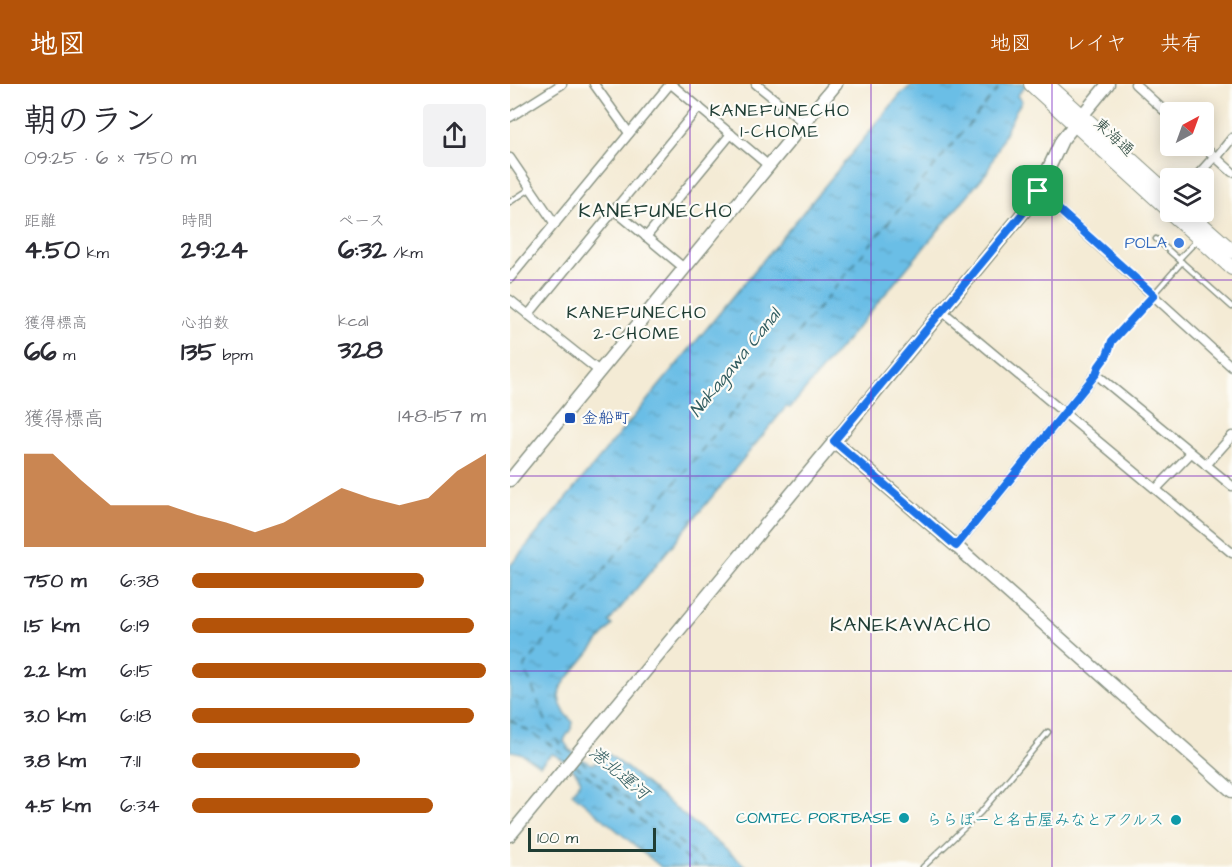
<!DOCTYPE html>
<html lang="ja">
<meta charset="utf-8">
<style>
:root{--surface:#fff;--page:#f2f2f3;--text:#2b2b33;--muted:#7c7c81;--accent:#b45309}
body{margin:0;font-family:"Architects Daughter","Klee One",sans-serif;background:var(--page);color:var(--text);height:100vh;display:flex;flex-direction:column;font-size:22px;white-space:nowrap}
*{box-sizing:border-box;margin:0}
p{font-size:20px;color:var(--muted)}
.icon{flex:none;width:33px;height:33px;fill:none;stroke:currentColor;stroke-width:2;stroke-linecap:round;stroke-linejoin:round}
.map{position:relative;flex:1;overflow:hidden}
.sheet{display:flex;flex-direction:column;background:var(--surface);width:510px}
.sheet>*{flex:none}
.needle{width:39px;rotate:41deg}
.controls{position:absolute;left:650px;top:18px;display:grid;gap:12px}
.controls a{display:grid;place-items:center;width:54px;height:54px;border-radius:6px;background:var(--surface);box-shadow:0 3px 15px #0003;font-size:30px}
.scale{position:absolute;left:18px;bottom:15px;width:128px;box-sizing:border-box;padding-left:6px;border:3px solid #1f3d34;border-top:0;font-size:16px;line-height:21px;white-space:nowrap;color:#1f3d34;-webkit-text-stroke:4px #fdfcf7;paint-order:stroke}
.pin{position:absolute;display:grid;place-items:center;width:51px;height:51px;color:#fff;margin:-26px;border-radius:12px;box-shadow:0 3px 9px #0006}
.round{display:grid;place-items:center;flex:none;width:63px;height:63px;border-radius:6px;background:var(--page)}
.headline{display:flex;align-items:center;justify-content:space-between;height:102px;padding:0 24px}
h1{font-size:33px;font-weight:700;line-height:45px}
.figures{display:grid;grid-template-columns:repeat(3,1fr);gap:9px;height:102px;padding:6px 24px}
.figures div{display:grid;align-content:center}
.figures b{font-size:26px;font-weight:700}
.figures small{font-size:16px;font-weight:400}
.figures p{font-size:16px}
.chart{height:168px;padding:12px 24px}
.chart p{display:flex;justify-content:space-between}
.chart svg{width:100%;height:108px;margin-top:6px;fill:var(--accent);opacity:.7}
ul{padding:0 24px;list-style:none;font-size:20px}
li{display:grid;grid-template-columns:96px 72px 1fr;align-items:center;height:45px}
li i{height:15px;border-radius:8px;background:var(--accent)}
header{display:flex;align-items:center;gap:36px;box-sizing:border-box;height:84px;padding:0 30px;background:var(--accent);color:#fff}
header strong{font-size:28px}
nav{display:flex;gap:33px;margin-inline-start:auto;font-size:21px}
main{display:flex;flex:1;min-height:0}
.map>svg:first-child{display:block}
.water{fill:url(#water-ripples);stroke:#447e8d;stroke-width:1.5}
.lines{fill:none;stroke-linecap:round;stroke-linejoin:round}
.ferry{stroke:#325d60;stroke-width:1.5;stroke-dasharray:8 6;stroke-linecap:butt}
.lane-casing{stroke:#8a9484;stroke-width:7}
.street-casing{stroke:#8a9484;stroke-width:11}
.secondary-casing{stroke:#8a9484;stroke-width:15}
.primary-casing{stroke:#8a9484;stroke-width:16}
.lane{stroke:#fff;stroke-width:4}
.street{stroke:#fff;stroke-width:8}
.secondary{stroke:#fff;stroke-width:12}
.primary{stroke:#fff;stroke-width:14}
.route-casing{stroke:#fff;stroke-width:12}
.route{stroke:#1a73e8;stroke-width:8}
.grid{fill:none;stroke:#7b2cbf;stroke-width:1.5;stroke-opacity:0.55}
.shop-dot{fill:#3f7fe0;stroke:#fdfcf7;stroke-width:2}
.transit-dot{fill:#1a4fb4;stroke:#fdfcf7;stroke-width:2}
.culture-dot{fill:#0f9aa8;stroke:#fdfcf7;stroke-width:2}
.labels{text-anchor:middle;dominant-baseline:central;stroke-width:4.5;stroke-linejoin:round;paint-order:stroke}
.street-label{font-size:16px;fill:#1f3d34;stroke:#fdfcf7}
.shop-label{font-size:16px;fill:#366cbe;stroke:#fdfcf7;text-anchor:end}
.transit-label{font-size:16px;fill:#164399;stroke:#fdfcf7;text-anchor:start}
.culture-label{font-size:16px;fill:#0d838f;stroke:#fdfcf7;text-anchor:end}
.neighbourhood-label{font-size:18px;letter-spacing:1.5px;fill:#1f3d34;stroke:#fdfcf7}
.water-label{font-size:18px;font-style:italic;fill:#325d60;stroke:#fdfcf7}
.quarter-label{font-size:20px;letter-spacing:1.5px;fill:#1f3d34;stroke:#fdfcf7}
</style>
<header>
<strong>地図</strong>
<nav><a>地図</a><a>レイヤ</a><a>共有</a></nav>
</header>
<main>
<section class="sheet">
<div class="headline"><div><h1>朝のラン</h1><p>09:25 · 6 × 750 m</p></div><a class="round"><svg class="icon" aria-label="share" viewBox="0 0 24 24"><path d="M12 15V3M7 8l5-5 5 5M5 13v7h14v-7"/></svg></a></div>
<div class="figures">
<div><p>距離</p><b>4.50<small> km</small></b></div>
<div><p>時間</p><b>29:24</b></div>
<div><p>ペース</p><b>6:32<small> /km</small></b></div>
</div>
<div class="figures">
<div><p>獲得標高</p><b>66<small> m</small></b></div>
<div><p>心拍数</p><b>135<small> bpm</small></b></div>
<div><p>kcal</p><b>328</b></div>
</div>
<div class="chart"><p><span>獲得標高</span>148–157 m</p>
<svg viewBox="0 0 160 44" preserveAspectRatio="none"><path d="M0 44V6L10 6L20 17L30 27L40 27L50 27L60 31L70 34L80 38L90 34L100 27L110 20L120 24L130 27L140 24L150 13L160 6V44z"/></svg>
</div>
<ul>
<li><b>750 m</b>6:38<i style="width:79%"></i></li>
<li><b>1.5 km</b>6:19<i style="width:96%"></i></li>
<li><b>2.2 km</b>6:15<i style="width:100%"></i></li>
<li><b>3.0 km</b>6:18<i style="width:96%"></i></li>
<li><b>3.8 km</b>7:11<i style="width:57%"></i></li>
<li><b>4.5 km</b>6:34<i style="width:82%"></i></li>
</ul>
</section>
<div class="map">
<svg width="722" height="783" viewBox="0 0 722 783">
<defs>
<pattern id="water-ripples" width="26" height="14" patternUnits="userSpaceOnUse" patternTransform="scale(1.5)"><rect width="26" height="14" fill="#6abee6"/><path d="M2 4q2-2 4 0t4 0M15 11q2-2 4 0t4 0" fill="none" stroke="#579cbb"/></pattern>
</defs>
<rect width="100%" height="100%" fill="#fdfcf7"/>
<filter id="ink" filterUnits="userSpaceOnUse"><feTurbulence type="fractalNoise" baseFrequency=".0167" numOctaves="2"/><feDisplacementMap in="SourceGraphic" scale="12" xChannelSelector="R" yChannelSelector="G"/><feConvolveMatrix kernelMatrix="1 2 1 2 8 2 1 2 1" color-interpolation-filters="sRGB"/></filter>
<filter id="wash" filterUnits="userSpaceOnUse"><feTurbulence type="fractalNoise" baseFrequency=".008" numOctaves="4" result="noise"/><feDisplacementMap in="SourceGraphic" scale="24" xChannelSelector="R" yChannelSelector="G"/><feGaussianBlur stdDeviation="1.35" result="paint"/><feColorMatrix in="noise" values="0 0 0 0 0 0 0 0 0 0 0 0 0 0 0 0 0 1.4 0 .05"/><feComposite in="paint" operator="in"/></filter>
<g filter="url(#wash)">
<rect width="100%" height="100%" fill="#f4ebd5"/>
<path class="water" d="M403,0H517L507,12L512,17L506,26L477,88L280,324L276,323L99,538L102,541L57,595L50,605L49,613L51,621L56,631L63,638C63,645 56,650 54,657C59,667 72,676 82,680L89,678L97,669L118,685L237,783H151L62,709L71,697C67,687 53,674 42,670L37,674L30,681C18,676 15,668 0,667V482L390,11Z"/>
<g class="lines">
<g class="ferry">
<path d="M0,636L44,663L57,674"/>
<path d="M62,669L49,659L35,635L14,583L492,0"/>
<path d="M70,676L200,783"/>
<path d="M65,681L186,783"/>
</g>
</g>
</g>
<g filter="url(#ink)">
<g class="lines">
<defs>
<g id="lane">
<path d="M0,118L20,105"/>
<path d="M646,155L722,223"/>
<path d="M669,175L687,156"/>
<path d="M586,290L589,282L597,271L602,257L672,178"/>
<path d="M413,783L471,728L538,648"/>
</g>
<g id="street">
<path d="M84,0L119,49"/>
<path d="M161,0L259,82"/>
<path d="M246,0L294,39"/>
<path d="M625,0L660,32"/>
<path d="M0,33L52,0"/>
<path d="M693,62L722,88"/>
<path d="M0,74L45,140"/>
<path d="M706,74L722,54"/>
<path d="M685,94L705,72"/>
<path d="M528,107L722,283"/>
<path d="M104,126L174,184"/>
<path d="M136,153L221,50"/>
<path d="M0,194L160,0"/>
<path d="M0,216L89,287"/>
<path d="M432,227L722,469"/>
<path d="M18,231L189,23"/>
<path d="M696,381L722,352"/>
<path d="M646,405L681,369"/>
<path d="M446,462L586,290L722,402"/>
</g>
<g id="secondary">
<path d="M324,357L446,462L722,707"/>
<path d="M0,396L326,0"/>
<path d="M0,751L513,129L528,107L552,56L598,0"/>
</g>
<g id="primary">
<path d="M521,0L660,127"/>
<path d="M537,0L660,111"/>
<path d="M660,128L722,184"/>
<path d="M678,128L722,167"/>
</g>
</defs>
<use href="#lane" class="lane-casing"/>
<use href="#street" class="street-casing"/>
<use href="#secondary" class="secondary-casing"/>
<use href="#primary" class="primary-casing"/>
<use href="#lane" class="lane"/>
<use href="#street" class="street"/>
<use href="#secondary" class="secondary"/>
<use href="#primary" class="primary"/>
</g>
</g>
<g class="lines" filter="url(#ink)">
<defs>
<path id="route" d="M528,107L644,211L602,257L597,271L589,282L586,290L446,462L324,357L513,129Z"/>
</defs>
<use href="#route" class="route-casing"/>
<use href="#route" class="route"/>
</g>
<path class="grid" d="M180,0V783M361,0V783M542,0V783M0,196H722M0,392H722M0,587H722"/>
<circle class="shop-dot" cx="669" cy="159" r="6"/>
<rect class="transit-dot" x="54" y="328" width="12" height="12" rx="3"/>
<g class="culture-dot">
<circle cx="394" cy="734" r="6"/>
<circle cx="666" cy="736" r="6"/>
</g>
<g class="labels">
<g class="street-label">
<text transform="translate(604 53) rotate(43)">東海通</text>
</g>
<g class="shop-label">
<text x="657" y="159">POLA</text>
</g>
<g class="transit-label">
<text x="72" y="334">金船町</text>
</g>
<g class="culture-label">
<text x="382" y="734">COMTEC PORTBASE</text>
<text x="654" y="736">ららぽーと名古屋みなとアクルス</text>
</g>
<g class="neighbourhood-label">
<text x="270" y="26">KANEFUNECHO<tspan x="270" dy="21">1-CHOME</tspan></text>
<text x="127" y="228">KANEFUNECHO<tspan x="127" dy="21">2-CHOME</tspan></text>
</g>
<g class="water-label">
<text transform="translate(225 279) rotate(-51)">Nakagawa Canal</text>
<text transform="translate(109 689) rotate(40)">港北運河</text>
</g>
<g class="quarter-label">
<text x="146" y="127">KANEFUNECHO</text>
<text x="401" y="541">KANEKAWACHO</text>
</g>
</g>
</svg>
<div class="controls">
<a><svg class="needle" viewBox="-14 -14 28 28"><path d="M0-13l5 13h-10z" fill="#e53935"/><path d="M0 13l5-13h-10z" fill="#7c7c81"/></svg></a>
<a><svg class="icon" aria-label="layers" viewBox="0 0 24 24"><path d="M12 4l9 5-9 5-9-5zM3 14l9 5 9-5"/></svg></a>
</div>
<div class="scale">100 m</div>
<div class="pin" style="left:528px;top:107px;background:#1e9e55"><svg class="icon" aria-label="arrive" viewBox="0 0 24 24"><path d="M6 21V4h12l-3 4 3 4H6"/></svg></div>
</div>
</main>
